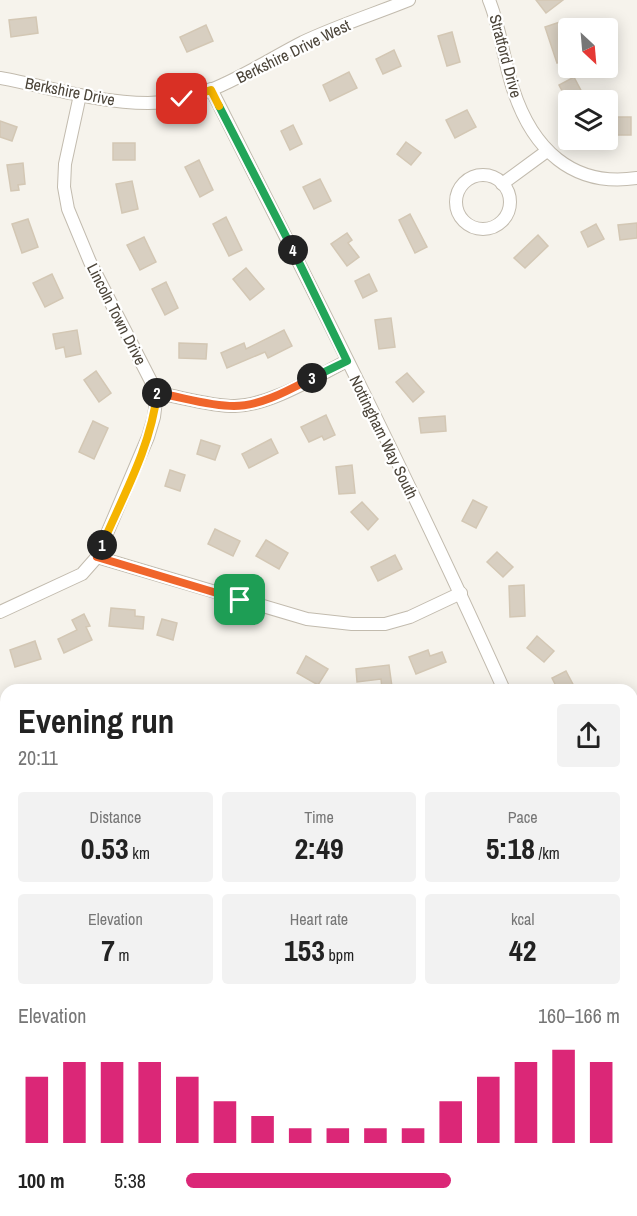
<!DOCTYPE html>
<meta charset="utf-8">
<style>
:root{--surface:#fff;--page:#f2f2f2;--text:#222;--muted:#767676;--accent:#db2777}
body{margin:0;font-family:"Archivo Narrow",sans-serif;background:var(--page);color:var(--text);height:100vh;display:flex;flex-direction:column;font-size:22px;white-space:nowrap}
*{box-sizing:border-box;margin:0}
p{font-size:20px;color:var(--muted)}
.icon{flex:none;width:33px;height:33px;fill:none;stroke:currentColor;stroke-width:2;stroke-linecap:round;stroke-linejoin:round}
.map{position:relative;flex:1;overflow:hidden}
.details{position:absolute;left:0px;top:684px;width:638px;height:532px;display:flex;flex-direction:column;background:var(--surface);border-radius:18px 18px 0 0;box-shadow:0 3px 15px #0003}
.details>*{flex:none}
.needle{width:39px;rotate:154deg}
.fabs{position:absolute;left:558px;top:18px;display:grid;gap:12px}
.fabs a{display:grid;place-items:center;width:60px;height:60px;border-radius:6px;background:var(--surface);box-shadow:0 3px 15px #0003;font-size:30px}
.pin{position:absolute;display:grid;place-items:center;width:51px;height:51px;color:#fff;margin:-26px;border-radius:12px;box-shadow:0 3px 9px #0006}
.km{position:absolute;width:30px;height:30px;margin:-15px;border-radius:50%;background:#222;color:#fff;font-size:16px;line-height:30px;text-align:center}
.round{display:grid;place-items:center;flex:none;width:63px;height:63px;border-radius:6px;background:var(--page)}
.headline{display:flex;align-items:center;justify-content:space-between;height:102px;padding:0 18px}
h1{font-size:33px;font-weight:700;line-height:45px}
.figures{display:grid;grid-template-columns:repeat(3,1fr);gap:9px;height:102px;padding:6px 18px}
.figures div{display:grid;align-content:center;border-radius:6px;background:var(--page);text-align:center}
.figures b{font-size:30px;font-weight:700}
.figures small{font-size:16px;font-weight:400}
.figures p{font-size:16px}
.chart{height:168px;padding:12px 18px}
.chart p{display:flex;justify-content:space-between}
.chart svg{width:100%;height:108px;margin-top:6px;stroke:var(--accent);stroke-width:6}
ul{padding:0 18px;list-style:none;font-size:20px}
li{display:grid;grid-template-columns:96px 72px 1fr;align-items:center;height:45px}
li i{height:15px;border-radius:8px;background:var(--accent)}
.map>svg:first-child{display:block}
.forest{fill:url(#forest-crowns)}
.building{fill:#d8cfc1;stroke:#d3c7b4;stroke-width:1.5}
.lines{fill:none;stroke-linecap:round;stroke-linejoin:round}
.minor-casing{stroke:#c2bbae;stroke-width:14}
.minor{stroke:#fff;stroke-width:12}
.split-1-casing{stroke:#fff;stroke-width:12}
.split-2-casing{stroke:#fff;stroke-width:12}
.split-3-casing{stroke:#fff;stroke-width:12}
.split-4-casing{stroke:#fff;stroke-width:12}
.split-5-casing{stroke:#fff;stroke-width:12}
.split-6-casing{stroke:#fff;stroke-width:12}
.split-1{stroke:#f0652b;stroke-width:8}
.split-2{stroke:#f5b400;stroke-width:8}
.split-3{stroke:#f0652b;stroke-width:8}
.split-4{stroke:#22a559;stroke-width:8}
.split-5{stroke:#22a559;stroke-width:8}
.split-6{stroke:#f5b400;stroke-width:8}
.labels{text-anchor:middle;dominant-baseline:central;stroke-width:4.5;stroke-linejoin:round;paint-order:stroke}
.street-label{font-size:16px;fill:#4b4439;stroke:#fff}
</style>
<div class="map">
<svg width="637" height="1216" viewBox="0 0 637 1216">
<defs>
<pattern id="forest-crowns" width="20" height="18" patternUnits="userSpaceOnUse" patternTransform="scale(1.5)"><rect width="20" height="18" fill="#d2eab5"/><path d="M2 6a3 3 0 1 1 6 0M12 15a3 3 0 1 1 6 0" fill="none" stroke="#b6ca9c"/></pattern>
</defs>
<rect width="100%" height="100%" fill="#f6f3ec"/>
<path class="forest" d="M6,1177V1210H199L206,1216H0V1180Z"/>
<g class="building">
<path d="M536,0H563L546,13Z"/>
<path d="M36,17L38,33L11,37L9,20Z"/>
<path d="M560,22L568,51V59L557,63L545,27Z"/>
<path d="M206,25L213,41L187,52L180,37Z"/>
<path d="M452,32L460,62L447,66L438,36Z"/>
<path d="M394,50L401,66L383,74L376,59Z"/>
<path d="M349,72L357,88L330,101L323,85Z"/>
<path d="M574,77L586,100H567L559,85Z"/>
<path d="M467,110L476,127L455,138L446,120Z"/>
<rect x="608" y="117" width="23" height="18"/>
<path d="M0,121L17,127L12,141L0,137Z"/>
<path d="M293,125L302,144L290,150L281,131Z"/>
<path d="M406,142L421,153L411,165L397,154Z"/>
<rect x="113" y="143" width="22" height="17"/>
<path d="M199,160L213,190L200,197L185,167Z"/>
<path d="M23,163L25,184L18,185L19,190L11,191L7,165Z"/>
<path d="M320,179L331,201L314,209L303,187Z"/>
<path d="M132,181L138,209L122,213L116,184Z"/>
<path d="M410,214L427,247L415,253L399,220Z"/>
<path d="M226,217L242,250L229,256L213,224Z"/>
<path d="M28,219L38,247L22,253L12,224Z"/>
<path d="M637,223V238L620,240L618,225Z"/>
<path d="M596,224L604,239L588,247L581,232Z"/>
<path d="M347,233L352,240L348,243L359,257L347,266L331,244Z"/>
<path d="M538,235L548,246L525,268L514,258Z"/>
<path d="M144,237L156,262L140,270L127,245Z"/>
<path d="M246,268L264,289L250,300L233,279Z"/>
<path d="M52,274L63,298L45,307L33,283Z"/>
<path d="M369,274L377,291L363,298L355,281Z"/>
<path d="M166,282L178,308L165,315L152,289Z"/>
<path d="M391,318L395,347L379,349L375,320Z"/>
<path d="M77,330L81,354L66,357L64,347L56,349L53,334Z"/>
<path d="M284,330L292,346L268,358L265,352L227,368L221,353L244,343L246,349Z"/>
<path d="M179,343L207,344L206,359L179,358Z"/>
<path d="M96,371L111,393L99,402L84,380Z"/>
<path d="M407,373L424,392L413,402L396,382Z"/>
<path d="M326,415L335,435L324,440L322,436L309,442L301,427Z"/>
<path d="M445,416L446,431L421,433L419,418Z"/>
<path d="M93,421L108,428L94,459L79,452Z"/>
<path d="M271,439L278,453L249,468L242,454Z"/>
<path d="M201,440L220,446L215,460L197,454Z"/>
<path d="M352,465L355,493L339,494L336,467Z"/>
<path d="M170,470L185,475L180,491L165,486Z"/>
<path d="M473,500L487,507L476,528L462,521Z"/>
<path d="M362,502L378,519L368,530L351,512Z"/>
<path d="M215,529L240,541L233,556L208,544Z"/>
<path d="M266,540L288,553L279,569L256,556Z"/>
<path d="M497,552L513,567L503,577L487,562Z"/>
<path d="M395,555L402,569L378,581L371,567Z"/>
<path d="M524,585L525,616L510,617L509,586Z"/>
<path d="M111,608L135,610V616L144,617L143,629L109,626Z"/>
<path d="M84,614L90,626L86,627L92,640L64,653L58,639L77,630L72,620Z"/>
<path d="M162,619L177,623L173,640L157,635Z"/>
<path d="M537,636L554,651L544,662L527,648Z"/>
<path d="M35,641L41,659L15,667L10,650Z"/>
<path d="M428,650L430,656L442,652L446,662L416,674L409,657Z"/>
<path d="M306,656L328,669L318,685L297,673Z"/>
<path d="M389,665L392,687L382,689L381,679L357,682L356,669Z"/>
<path d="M566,671L576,690H558L552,678Z"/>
</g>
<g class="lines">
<defs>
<g id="minor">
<path d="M489,0C501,29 503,59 513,89C532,148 572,188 637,178"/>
<path d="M0,78C49,87 98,103 148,103C206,103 254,67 303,42C337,26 374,14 409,0"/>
<path d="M211,89C312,288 413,487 504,690"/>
<circle cx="483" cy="202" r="27"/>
<path d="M502,184L547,151"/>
<path d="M157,393C182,397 209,406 235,406C271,405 315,377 347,361"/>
<path d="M97,557L307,619L352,624H385L410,617L461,593"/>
<path d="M0,612L82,574L97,557L148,437L154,417L157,393L90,262L68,209L64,187L65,164L80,95"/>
<path d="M0,756L6,757"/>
<path d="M632,844L637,846"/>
<path d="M632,862L637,863"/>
<path d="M632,1172L637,1169"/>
<path d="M578,1216L581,1210"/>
</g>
</defs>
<use href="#minor" class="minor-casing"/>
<use href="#minor" class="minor"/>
</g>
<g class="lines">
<defs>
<path id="split-1" d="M102,545L97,557L240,600"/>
<path id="split-2" d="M102,545C123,496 151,447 157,393"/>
<path id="split-3" d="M157,393C182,397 208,406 234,406C261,406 289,390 312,378"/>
<path id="split-4" d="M293,250L347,361L312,378"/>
<path id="split-5" d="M219,106L293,250"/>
<path id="split-6" d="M182,99L211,90L219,106"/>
</defs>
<use href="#split-1" class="split-1-casing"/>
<use href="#split-2" class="split-2-casing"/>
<use href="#split-3" class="split-3-casing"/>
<use href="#split-4" class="split-4-casing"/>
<use href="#split-5" class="split-5-casing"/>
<use href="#split-6" class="split-6-casing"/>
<use href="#split-1" class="split-1"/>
<use href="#split-2" class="split-2"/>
<use href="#split-3" class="split-3"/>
<use href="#split-4" class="split-4"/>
<use href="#split-5" class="split-5"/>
<use href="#split-6" class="split-6"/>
</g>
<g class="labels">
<g class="street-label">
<text transform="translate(293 51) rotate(-26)">Berkshire Drive West</text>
<text transform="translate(506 56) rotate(75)">Stratford Drive</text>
<text transform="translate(70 91) rotate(11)">Berkshire Drive</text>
<text transform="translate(117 314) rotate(63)">Lincoln Town Drive</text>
<text transform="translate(384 437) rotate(64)">Nottingham Way South</text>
</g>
</g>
</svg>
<div class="fabs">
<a><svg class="needle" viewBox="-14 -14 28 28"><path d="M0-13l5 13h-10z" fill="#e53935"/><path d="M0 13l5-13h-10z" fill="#767676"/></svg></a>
<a><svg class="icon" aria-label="layers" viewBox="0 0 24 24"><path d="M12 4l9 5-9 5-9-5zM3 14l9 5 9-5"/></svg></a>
</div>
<div class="pin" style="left:240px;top:600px;background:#1e9e55"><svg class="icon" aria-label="arrive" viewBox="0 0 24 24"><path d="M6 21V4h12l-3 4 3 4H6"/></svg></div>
<div class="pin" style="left:182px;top:99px;background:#d93025"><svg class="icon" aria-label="check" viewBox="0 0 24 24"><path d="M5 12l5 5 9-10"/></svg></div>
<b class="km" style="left:102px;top:545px">1</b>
<b class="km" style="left:157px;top:393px">2</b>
<b class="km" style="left:312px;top:378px">3</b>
<b class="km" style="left:293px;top:250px">4</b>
<section class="details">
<div class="headline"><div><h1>Evening run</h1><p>20:11</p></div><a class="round"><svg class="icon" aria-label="share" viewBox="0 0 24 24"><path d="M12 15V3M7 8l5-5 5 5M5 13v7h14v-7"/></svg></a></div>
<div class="figures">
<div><p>Distance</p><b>0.53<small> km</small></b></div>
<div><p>Time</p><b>2:49</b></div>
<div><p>Pace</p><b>5:18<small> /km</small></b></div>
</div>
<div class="figures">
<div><p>Elevation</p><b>7<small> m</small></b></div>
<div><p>Heart rate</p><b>153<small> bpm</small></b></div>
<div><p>kcal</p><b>42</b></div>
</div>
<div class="chart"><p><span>Elevation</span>160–166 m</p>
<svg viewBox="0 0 160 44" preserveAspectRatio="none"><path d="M5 44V17M15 44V11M25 44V11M35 44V11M45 44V17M55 44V27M65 44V33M75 44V38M85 44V38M95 44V38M105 44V38M115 44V27M125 44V17M135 44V11M145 44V6M155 44V11"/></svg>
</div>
<ul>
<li><b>100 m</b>5:38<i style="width:61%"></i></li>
</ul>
</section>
</div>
